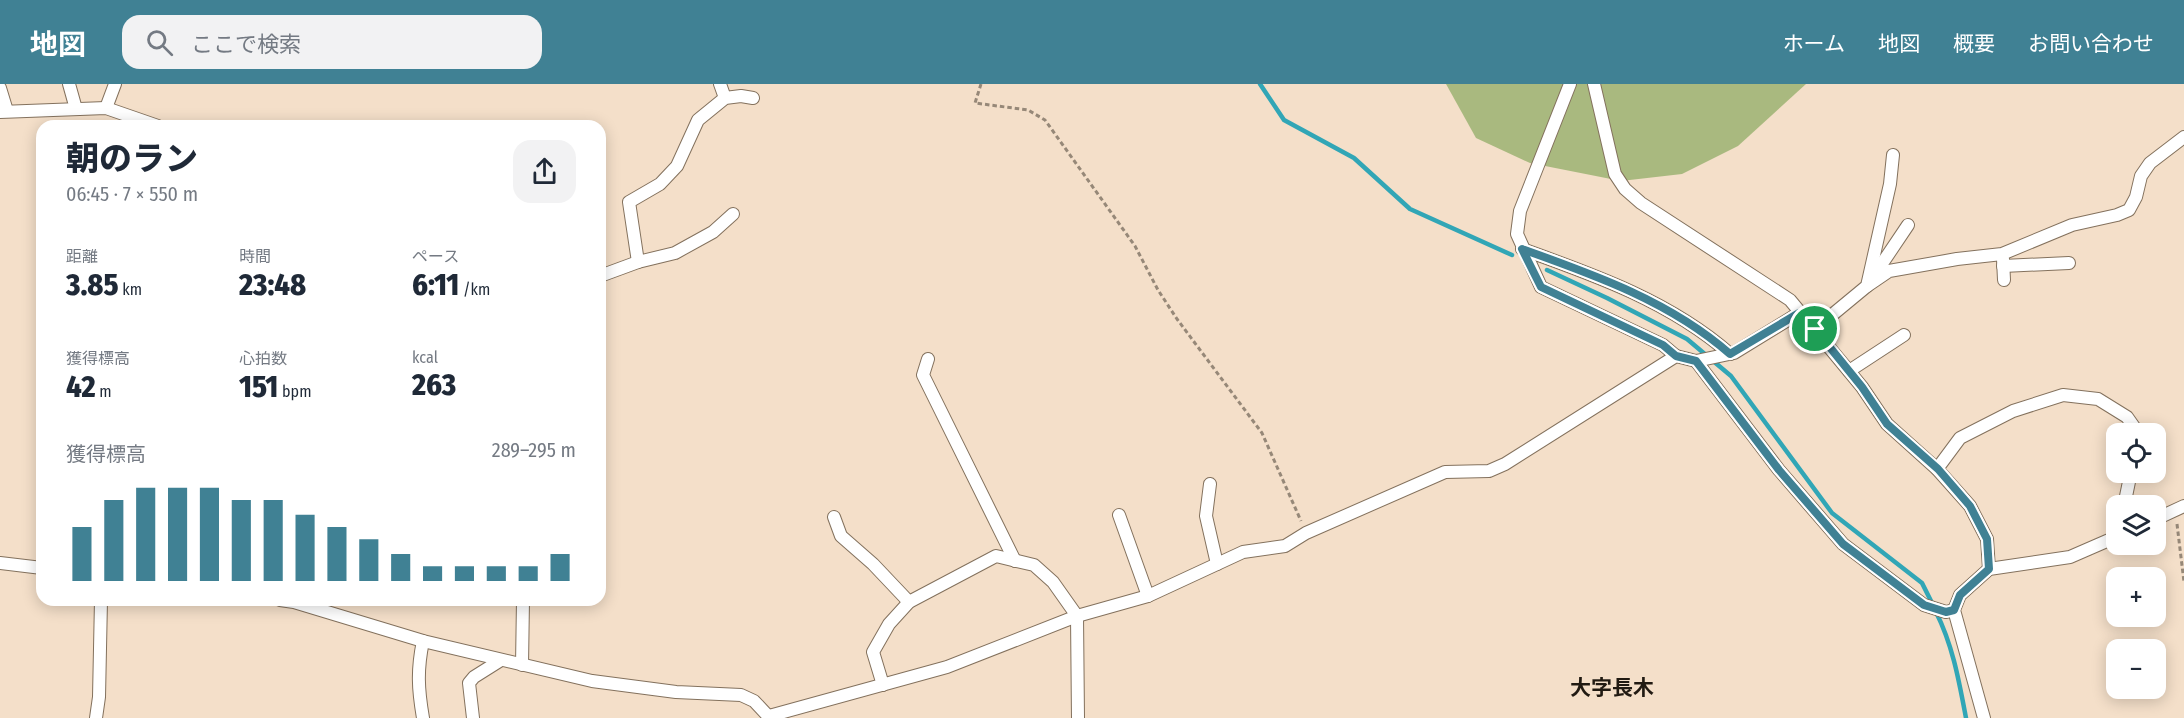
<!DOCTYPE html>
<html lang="ja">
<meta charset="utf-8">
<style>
:root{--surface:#fff;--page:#f2f2f3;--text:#1f2937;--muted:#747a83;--accent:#408194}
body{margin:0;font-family:"Fira Sans Condensed","Noto Sans JP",sans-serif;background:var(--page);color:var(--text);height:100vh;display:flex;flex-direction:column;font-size:22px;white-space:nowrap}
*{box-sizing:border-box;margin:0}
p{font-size:20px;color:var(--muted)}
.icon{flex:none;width:33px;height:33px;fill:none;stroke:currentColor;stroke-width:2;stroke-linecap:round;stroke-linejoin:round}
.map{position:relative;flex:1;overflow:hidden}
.side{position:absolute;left:36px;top:36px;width:570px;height:486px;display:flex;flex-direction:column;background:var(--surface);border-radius:18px;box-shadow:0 3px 15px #0003}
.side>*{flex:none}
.buttons{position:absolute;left:2106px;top:339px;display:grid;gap:12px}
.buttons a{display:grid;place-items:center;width:60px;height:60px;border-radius:12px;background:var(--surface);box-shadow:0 3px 15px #0003;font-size:30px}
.pin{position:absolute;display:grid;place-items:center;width:51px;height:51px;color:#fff;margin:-26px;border:3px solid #fff;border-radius:50%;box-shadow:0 2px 6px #0007}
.round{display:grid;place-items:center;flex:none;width:63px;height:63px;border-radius:18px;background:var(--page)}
.headline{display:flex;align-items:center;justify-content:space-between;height:102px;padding:0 30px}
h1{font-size:33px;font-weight:800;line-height:45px}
.figures{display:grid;grid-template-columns:repeat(3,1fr);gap:9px;height:102px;padding:6px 30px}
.figures div{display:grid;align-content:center}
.figures b{font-size:30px;font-weight:800}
.figures small{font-size:16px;font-weight:400}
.figures p{font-size:16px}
.chart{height:168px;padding:12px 30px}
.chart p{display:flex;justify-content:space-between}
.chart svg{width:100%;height:108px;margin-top:6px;stroke:var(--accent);stroke-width:6}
header{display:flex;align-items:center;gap:36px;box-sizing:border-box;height:84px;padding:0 30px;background:var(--accent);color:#fff}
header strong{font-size:28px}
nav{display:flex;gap:33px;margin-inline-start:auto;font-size:21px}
.search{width:420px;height:54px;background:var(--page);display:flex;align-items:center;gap:15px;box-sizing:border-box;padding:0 21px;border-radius:18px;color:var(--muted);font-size:22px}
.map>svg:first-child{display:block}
.green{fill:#a9b97f}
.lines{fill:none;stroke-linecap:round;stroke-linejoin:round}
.stream{stroke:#31a6b6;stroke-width:4.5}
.street-casing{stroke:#83715d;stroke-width:14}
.path{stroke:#968878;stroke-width:3;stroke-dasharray:4.5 3;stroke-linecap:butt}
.street{stroke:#fff;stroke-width:12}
.route-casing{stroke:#fff;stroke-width:12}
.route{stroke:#408194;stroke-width:8}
.labels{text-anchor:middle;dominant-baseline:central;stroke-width:4.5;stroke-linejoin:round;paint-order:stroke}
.quarter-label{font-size:21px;font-weight:bold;fill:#211a12;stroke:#f4dfc9}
</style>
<header>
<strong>地図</strong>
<div class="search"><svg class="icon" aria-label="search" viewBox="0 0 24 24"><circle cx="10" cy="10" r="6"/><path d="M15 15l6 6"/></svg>ここで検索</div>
<nav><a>ホーム</a><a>地図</a><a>概要</a><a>お問い合わせ</a></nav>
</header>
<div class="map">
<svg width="2184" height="634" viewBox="0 0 2184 634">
<rect width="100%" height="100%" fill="#f4dfc9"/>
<path class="green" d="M1446,0H1806L1738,62L1682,90L1621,97L1530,79L1476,54Z"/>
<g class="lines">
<g class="stream">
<path d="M1260,0L1284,36L1354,74L1410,125L1512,171"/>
<path d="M1547,186L1607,214L1687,255L1731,292L1832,429L1922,499L1933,521"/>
<path d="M1936,528C1953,562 1959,597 1966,634"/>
</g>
<defs>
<g id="street">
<path d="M69,0L76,25"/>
<path d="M720,0L725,14"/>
<path d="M1570,0L1520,127L1517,150L1541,203L1663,261L1676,272"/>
<path d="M1594,0L1615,90L1625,105L1641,119L1790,216L1862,303L1887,340L1937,385L1970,422L1987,455L1989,485"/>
<path d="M0,4L7,27"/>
<path d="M106,24L115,0"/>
<path d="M0,28L106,24L158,42"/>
<path d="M1522,165C1595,191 1671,218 1730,270"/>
<path d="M2003,175L2004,196"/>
<path d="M638,178L675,169L713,148L733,130"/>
<path d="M2003,182L2069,179"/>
<path d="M600,192L638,178L629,118L660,100L677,82L698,36L725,14L741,12L753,14"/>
<path d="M1871,196L1908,141"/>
<path d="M1867,202L1889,187L1957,175L2002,170L2072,141L2117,131L2129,126L2136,113L2141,92L2150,79L2184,53"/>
<path d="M1815,245L1867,202L1890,100L1893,71"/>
<path d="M928,275L923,291L1015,477"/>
<path d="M1696,277L1779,386L1843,460L1924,521L1946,528L1954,526"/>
<path d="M1849,287L1904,251"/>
<path d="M1937,385L1960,354L2013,327L2063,311L2098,315L2127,333L2139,350"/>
<path d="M1210,400L1206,432L1217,480"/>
<path d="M2124,422L2131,388"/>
<path d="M2113,427L2116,433"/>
<path d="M1119,431L1148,512"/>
<path d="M834,433L841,452L873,480L909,518"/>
<path d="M2156,435L2184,422"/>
<path d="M0,479L42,484"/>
<path d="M280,516L294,518L423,557L592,597L676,608L741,611L754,617L770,634"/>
<path d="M522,581L523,516"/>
<path d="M883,601L873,568L889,540L909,518L996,472L1034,481L1053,498L1077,532L1078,634"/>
<path d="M769,632L947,583L1077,532L1148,512L1243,468L1285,462L1306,449L1445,388L1489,387L1505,380L1676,272L1696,277L1734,269L1799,229"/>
<path d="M96,634L99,613L101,516"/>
<path d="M423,634C418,605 417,586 423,557"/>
<path d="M473,634L469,599L474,593L501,576"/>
<path d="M1984,634L1954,526L1960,511L1989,485L2070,473L2116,453"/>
</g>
</defs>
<use href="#street" class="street-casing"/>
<g class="path">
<path d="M981,0L975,19L1028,26L1045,36L1135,162L1158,206L1177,235L1262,349L1301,437"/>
<path d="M2177,440L2184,498"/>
</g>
<use href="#street" class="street"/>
</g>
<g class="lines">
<defs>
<path id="route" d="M1522,165C1595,191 1671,218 1730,270L1799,229L1815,245L1862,303L1887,340L1938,385L1970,422L1987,455L1989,485L1960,511L1954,526L1946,528L1924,521L1843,460L1779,386L1696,277L1676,272L1663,261L1541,203Z"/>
</defs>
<use href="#route" class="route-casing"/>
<use href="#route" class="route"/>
</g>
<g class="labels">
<g class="quarter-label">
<text x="1612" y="604">大字長木</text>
</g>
</g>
</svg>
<div class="buttons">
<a><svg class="icon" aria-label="locate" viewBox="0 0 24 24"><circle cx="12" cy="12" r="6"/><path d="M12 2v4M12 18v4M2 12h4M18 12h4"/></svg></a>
<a><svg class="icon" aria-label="layers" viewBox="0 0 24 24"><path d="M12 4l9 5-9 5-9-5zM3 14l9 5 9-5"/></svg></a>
<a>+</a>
<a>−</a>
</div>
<div class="pin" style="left:1815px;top:245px;background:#1e9e55"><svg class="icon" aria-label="arrive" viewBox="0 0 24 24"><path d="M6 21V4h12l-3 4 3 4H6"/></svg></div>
<section class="side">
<div class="headline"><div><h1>朝のラン</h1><p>06:45 · 7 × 550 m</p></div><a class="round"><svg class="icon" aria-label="share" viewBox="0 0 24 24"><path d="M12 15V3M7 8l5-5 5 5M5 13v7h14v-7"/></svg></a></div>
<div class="figures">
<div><p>距離</p><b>3.85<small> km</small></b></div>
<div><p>時間</p><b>23:48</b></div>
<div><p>ペース</p><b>6:11<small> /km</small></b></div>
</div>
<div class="figures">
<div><p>獲得標高</p><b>42<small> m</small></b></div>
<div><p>心拍数</p><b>151<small> bpm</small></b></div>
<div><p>kcal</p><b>263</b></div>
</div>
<div class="chart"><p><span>獲得標高</span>289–295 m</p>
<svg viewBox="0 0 160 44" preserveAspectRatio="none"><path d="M5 44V22M15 44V11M25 44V6M35 44V6M45 44V6M55 44V11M65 44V11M75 44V17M85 44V22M95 44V27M105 44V33M115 44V38M125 44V38M135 44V38M145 44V38M155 44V33"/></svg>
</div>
</section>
</div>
